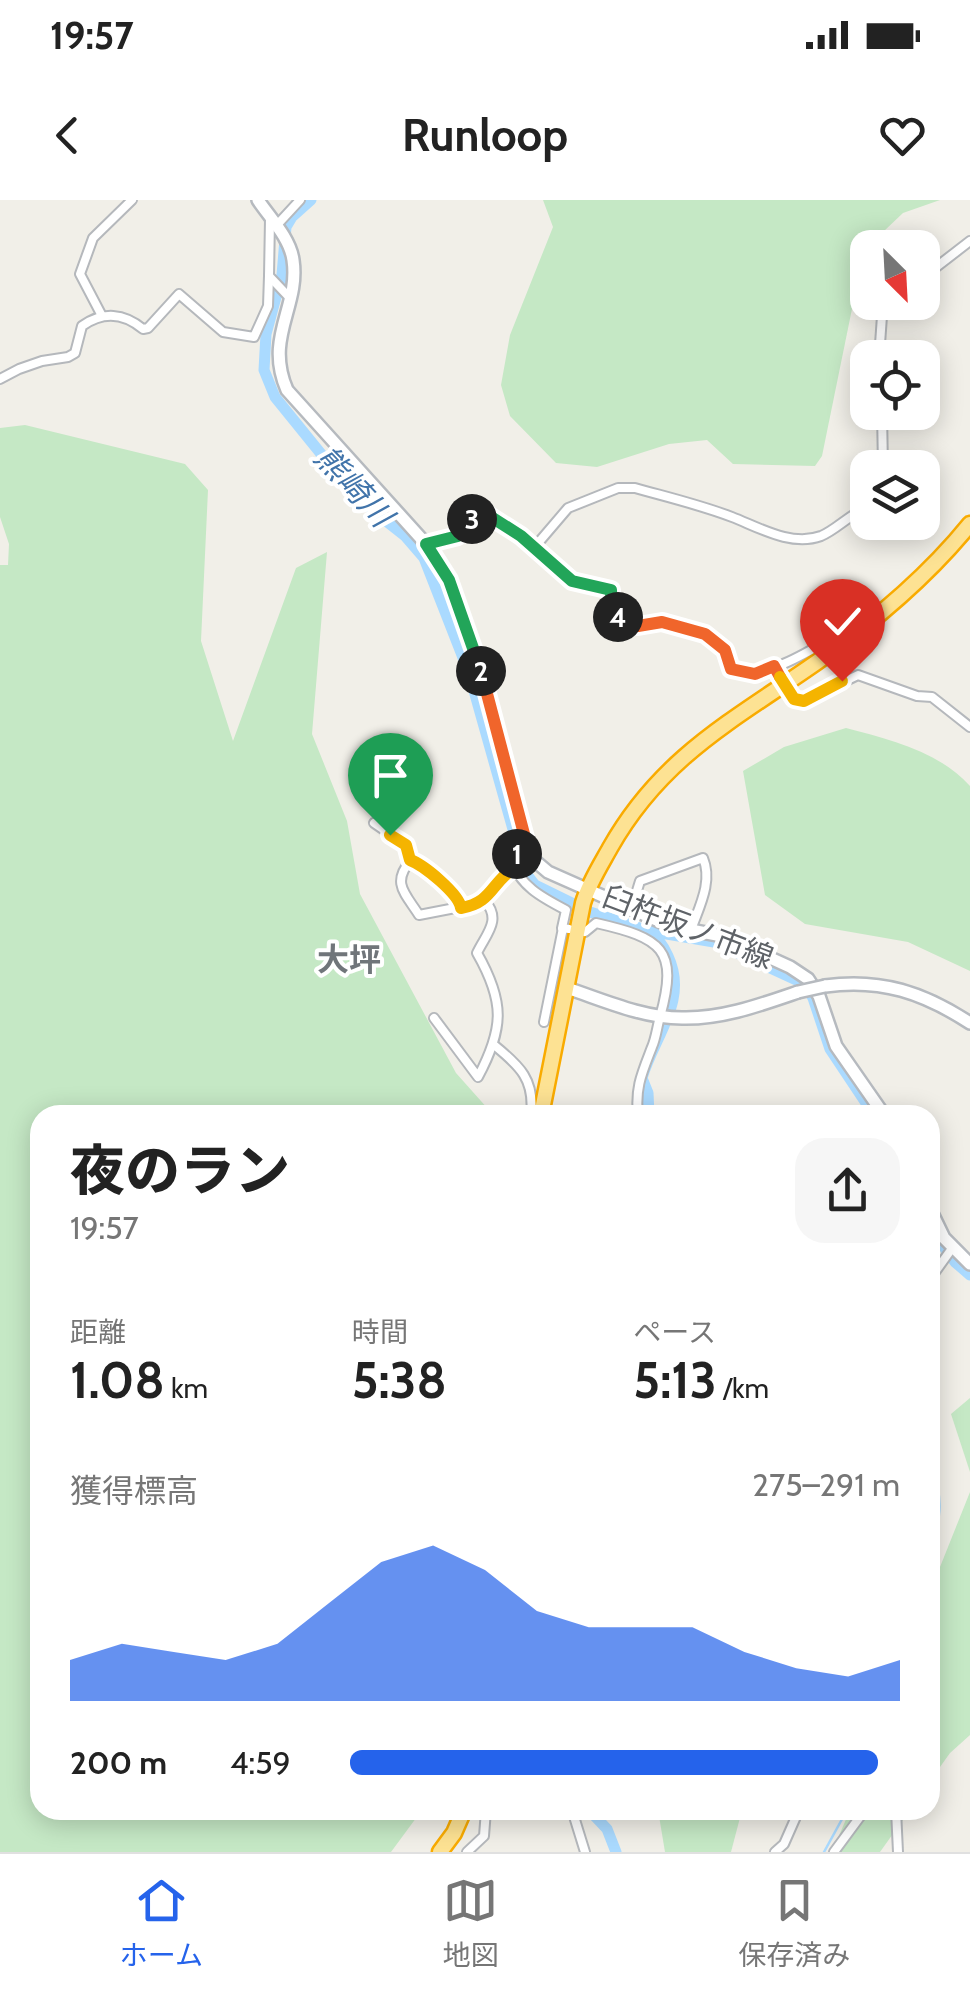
<!DOCTYPE html>
<html lang="ja">
<meta charset="utf-8">
<style>
:root{--surface:#fff;--page:#f6f6f6;--text:#222;--muted:#767676;--line:#e0e0e0;--accent:#2563eb}
body{margin:0;font-family:Cabin,"Noto Sans JP",sans-serif;background:var(--page);color:var(--text);height:100vh;display:flex;flex-direction:column;font-size:38px;white-space:nowrap}
*{box-sizing:border-box;margin:0}
p{font-size:32px;color:var(--muted)}
.icon{flex:none;width:55px;height:55px;fill:none;stroke:currentColor;stroke-width:2;stroke-linecap:round;stroke-linejoin:round}
.map{position:relative;flex:1;overflow:hidden}
.sheet{position:absolute;left:30px;top:905px;width:910px;height:715px;display:flex;flex-direction:column;background:var(--surface);border-radius:30px;box-shadow:0 5px 25px #0003}
.sheet>*{flex:none}
.needle{width:65px;rotate:156deg}
.buttons{position:absolute;left:850px;top:30px;display:grid;gap:20px}
.buttons a{display:grid;place-items:center;width:90px;height:90px;border-radius:20px;background:var(--surface);box-shadow:0 5px 25px #0003;font-size:50px}
.pin{position:absolute;display:grid;place-items:center;width:85px;height:85px;color:#fff;margin:-102px -42px;border-radius:50% 50% 50% 0;rotate:-45deg;box-shadow:0 0 10px #0007}
.pin .icon{rotate:45deg}
.km{position:absolute;width:50px;height:50px;margin:-25px;border-radius:50%;background:#222;color:#fff;font-size:28px;line-height:50px;text-align:center}
.round{display:grid;place-items:center;flex:none;width:105px;height:105px;border-radius:30px;background:var(--page)}
.overview{display:flex;align-items:center;justify-content:space-between;height:170px;padding:0 40px}
h1{font-size:55px;font-weight:800;line-height:75px}
.metrics{display:grid;grid-template-columns:repeat(3,1fr);gap:15px;height:170px;padding:10px 40px}
.metrics div{display:grid;align-content:center}
.metrics b{font-size:50px;font-weight:800}
.metrics small{font-size:28px;font-weight:400}
.metrics p{font-size:28px}
.chart{height:280px;padding:20px 40px}
.chart p{display:flex;justify-content:space-between}
.chart svg{width:100%;height:180px;margin-top:10px;fill:var(--accent);opacity:.7}
ul{padding:0 40px;list-style:none;font-size:32px}
li{display:grid;grid-template-columns:160px 120px 1fr;align-items:center;height:75px}
li i{height:25px;border-radius:12px;background:var(--accent)}
.status{display:flex;justify-content:space-between;align-items:center;height:70px;padding:0 50px;background:var(--surface);direction:ltr}
.status svg{height:28px;fill:currentColor}
header{display:flex;justify-content:space-between;align-items:center;height:130px;padding:0 40px;background:var(--surface);font-size:45px;font-weight:800}
.menu{display:flex;justify-content:space-around;align-items:center;height:140px;border-top:2px solid var(--line);background:var(--surface);font-size:28px;color:var(--muted)}
.menu a{display:grid;justify-items:center;gap:5px}
.menu .current{color:var(--accent)}
.map>svg:first-child{display:block}
.green{fill:#c5e8c5}
.lines{fill:none;stroke-linecap:round;stroke-linejoin:round}
.stream{stroke:#aadaff;stroke-width:2.5}
.river{stroke:#aadaff;stroke-width:11}
.street-casing{stroke:#b5b8bc;stroke-width:12}
.secondary-casing{stroke:#b6babf;stroke-width:16}
.highway-casing{stroke:#f9ab00;stroke-width:19}
.street{stroke:#fff;stroke-width:8}
.secondary{stroke:#fff;stroke-width:11}
.highway{stroke:#fde293;stroke-width:14}
.street-bridge-casing{stroke:#b5b8bc;stroke-width:12;stroke-linecap:butt}
.secondary-bridge-casing{stroke:#b6babf;stroke-width:16;stroke-linecap:butt}
.street-bridge{stroke:#fff;stroke-width:8}
.secondary-bridge{stroke:#fff;stroke-width:11}
.split-1-casing{stroke:#fff;stroke-width:20}
.split-2-casing{stroke:#fff;stroke-width:20}
.split-3-casing{stroke:#fff;stroke-width:20}
.split-4-casing{stroke:#fff;stroke-width:20}
.split-5-casing{stroke:#fff;stroke-width:20}
.split-6-casing{stroke:#fff;stroke-width:20}
.split-1{stroke:#f5b400;stroke-width:12}
.split-2{stroke:#f0652b;stroke-width:12}
.split-3{stroke:#22a559;stroke-width:12}
.split-4{stroke:#22a559;stroke-width:12}
.split-5{stroke:#f0652b;stroke-width:12}
.split-6{stroke:#f5b400;stroke-width:12}
.labels{text-anchor:middle;dominant-baseline:central;stroke-width:8;stroke-linejoin:round;paint-order:stroke}
.street-label{font-size:30px;fill:#5f6368;stroke:#fff}
.water-label{font-size:32px;font-style:italic;fill:#4174aa;stroke:#fff}
.neighbourhood-label{font-size:32px;font-weight:bold;fill:#70757a;stroke:#fff}
</style>
<div class="status"><b>19:57</b><svg viewBox="0 0 49 12"><path d="M0 12V9h3v3zM5 12V6h3v6zM10 12V3h3v9zM15 12V0h3v12zM26 1h20v11H26zM47 4h2v5h-2z"/></svg></div>
<header><svg class="icon" aria-label="back" viewBox="0 0 24 24"><path d="M15 5l-7 7 7 7"/></svg>Runloop<svg class="icon" aria-label="heart" viewBox="0 0 24 24"><path d="M12 20l-8-8c-3-5 5-10 8-4 3-6 11-1 8 4z"/></svg></header>
<div class="map">
<svg width="970" height="1652" viewBox="0 0 970 1652">
<rect width="100%" height="100%" fill="#f1efe8"/>
<g class="green">
<path d="M543,0H940L903,13L864,50L822,256L815,266L733,264L707,240L669,244L597,267L556,263L510,216L501,185L510,135L553,27Z"/>
<path d="M25,225L185,264L208,290L201,441L233,541L296,368L327,352L312,534L347,621L360,694L456,873L489,910L488,915H40V1610H422L391,1652H0V365H8L9,344L0,317V228Z"/>
<path d="M846,528C889,539 940,552 970,586V771L908,742L805,724L765,695L743,571L784,547Z"/>
<path d="M970,1198V1272L951,1214Z"/>
<path d="M970,1292V1535L950,1553L930,1581V1392Z"/>
<path d="M658,1610H742L731,1652H665Z"/>
<path d="M850,1610H910L880,1652H832Z"/>
</g>
<g class="lines">
<g class="stream">
<path d="M939,1060L945,1051"/>
<path d="M930,1269C946,1298 939,1323 930,1352"/>
<path d="M824,1652L847,1610"/>
</g>
<g class="river">
<path d="M311,0L292,17L286,27L282,75L266,134L264,170L275,197L339,276L372,310L405,336L424,358L469,473L525,672L535,685L590,712L649,731L714,742L805,784L813,798L830,849L874,915"/>
<path d="M649,731C658,737 663,745 668,756C689,801 654,836 642,878L648,893L649,915"/>
<path d="M930,1028L955,1062L970,1075"/>
<path d="M589,1610L607,1629L616,1652"/>
</g>
<defs>
<g id="street">
<path d="M270,19L269,76L289,97"/>
<path d="M276,26L300,0"/>
<path d="M922,78L970,41"/>
<path d="M102,116L80,74L93,38L132,0"/>
<path d="M879,158L882,116L895,102"/>
<path d="M0,179L19,169L42,161L68,157L75,153L82,126C103,111 124,113 143,129L148,128L179,94L223,132L254,137L268,106L269,76"/>
<path d="M882,212L883,268"/>
<path d="M426,344L458,336L468,321L488,315L521,336L572,381L611,390L612,415L638,426L662,422L705,434L725,450L731,469C771,481 812,448 846,430L853,434"/>
<path d="M533,349L568,308L618,288H635C667,297 701,305 732,317C758,327 791,347 821,336C836,330 850,314 868,307"/>
<path d="M795,499L804,501L858,475L917,496L932,497L970,527"/>
<path d="M374,623L406,645L411,660C424,665 459,694 461,709"/>
<path d="M528,649L510,658C520,686 541,697 566,710L562,728L569,729"/>
<path d="M411,660C391,683 405,693 419,715L481,703L514,668"/>
<path d="M632,707L640,681L703,658C713,682 699,707 691,730"/>
<path d="M585,732L596,723C662,738 679,749 660,817C657,827 656,838 652,847C642,873 635,887 638,915"/>
<path d="M434,818L478,877C504,828 505,802 477,753C486,734 502,720 485,701"/>
<path d="M544,822L563,728"/>
<path d="M494,845C520,866 535,880 531,915"/>
<path d="M930,1079L953,1047"/>
<path d="M572,1610L585,1652"/>
<path d="M896,1610L898,1652"/>
<path d="M467,1652L484,1636L486,1610"/>
<path d="M775,1652L784,1644L799,1610"/>
<path d="M834,1652L865,1610"/>
</g>
<g id="secondary">
<path d="M258,0C270,18 290,38 293,60C300,107 264,137 287,190L426,344L449,379L486,485L528,649L535,661L548,672L670,726L722,736L790,767L808,779L819,796L836,846L884,915"/>
<path d="M825,786C881,778 924,793 970,823"/>
<path d="M567,788C603,800 643,818 682,818C722,819 760,805 798,792"/>
<path d="M930,1009L944,1038L970,1064"/>
</g>
<g id="highway">
<path d="M541,915L583,703C589,683 600,666 610,648C662,556 734,520 817,462C872,423 928,376 970,324"/>
<path d="M440,1652L454,1633L464,1610"/>
</g>
</defs>
<use href="#street" class="street-casing"/>
<use href="#secondary" class="secondary-casing"/>
<use href="#highway" class="highway-casing"/>
<use href="#street" class="street"/>
<use href="#secondary" class="secondary"/>
<use href="#highway" class="highway"/>
<defs>
<path id="street-bridge" d="M776,471L795,499"/>
<path id="secondary-bridge" d="M798,792L825,786"/>
</defs>
<use href="#street-bridge" class="street-bridge-casing"/>
<use href="#secondary-bridge" class="secondary-bridge-casing"/>
<use href="#street-bridge" class="street-bridge"/>
<use href="#secondary-bridge" class="secondary-bridge"/>
</g>
<g class="lines">
<defs>
<path id="split-1" d="M390,635L406,645L410,660C424,665 459,694 461,708C492,703 491,683 514,668L510,658L517,654"/>
<path id="split-2" d="M481,471L528,649L517,654"/>
<path id="split-3" d="M472,319L458,336L426,344L449,380L481,471"/>
<path id="split-4" d="M472,319L488,315L521,336L572,381L611,390L612,415L618,417"/>
<path id="split-5" d="M618,417L638,426L662,422L705,434L725,450L731,469L755,474L774,466L780,477"/>
<path id="split-6" d="M780,477L794,499L804,501L842,481"/>
</defs>
<use href="#split-1" class="split-1-casing"/>
<use href="#split-2" class="split-2-casing"/>
<use href="#split-3" class="split-3-casing"/>
<use href="#split-4" class="split-4-casing"/>
<use href="#split-5" class="split-5-casing"/>
<use href="#split-6" class="split-6-casing"/>
<use href="#split-1" class="split-1"/>
<use href="#split-2" class="split-2"/>
<use href="#split-3" class="split-3"/>
<use href="#split-4" class="split-4"/>
<use href="#split-5" class="split-5"/>
<use href="#split-6" class="split-6"/>
</g>
<g class="labels">
<g class="street-label">
<text transform="translate(688 727) rotate(21)">臼杵坂ノ市線</text>
</g>
<g class="water-label">
<text transform="translate(354 286) rotate(47)">熊崎川</text>
</g>
<g class="neighbourhood-label">
<text x="349" y="759">大坪</text>
</g>
</g>
</svg>
<div class="buttons">
<a><svg class="needle" viewBox="-14 -14 28 28"><path d="M0-13l5 13h-10z" fill="#e53935"/><path d="M0 13l5-13h-10z" fill="#767676"/></svg></a>
<a><svg class="icon" aria-label="locate" viewBox="0 0 24 24"><circle cx="12" cy="12" r="6"/><path d="M12 2v4M12 18v4M2 12h4M18 12h4"/></svg></a>
<a><svg class="icon" aria-label="layers" viewBox="0 0 24 24"><path d="M12 4l9 5-9 5-9-5zM3 14l9 5 9-5"/></svg></a>
</div>
<div class="pin" style="left:390px;top:635px;background:#1e9e55"><svg class="icon" aria-label="arrive" viewBox="0 0 24 24"><path d="M6 21V4h12l-3 4 3 4H6"/></svg></div>
<div class="pin" style="left:842px;top:481px;background:#d93025"><svg class="icon" aria-label="check" viewBox="0 0 24 24"><path d="M5 12l5 5 9-10"/></svg></div>
<b class="km" style="left:517px;top:654px">1</b>
<b class="km" style="left:481px;top:471px">2</b>
<b class="km" style="left:472px;top:319px">3</b>
<b class="km" style="left:618px;top:417px">4</b>
<section class="sheet">
<div class="overview"><div><h1>夜のラン</h1><p>19:57</p></div><a class="round"><svg class="icon" aria-label="share" viewBox="0 0 24 24"><path d="M12 15V3M7 8l5-5 5 5M5 13v7h14v-7"/></svg></a></div>
<div class="metrics">
<div><p>距離</p><b>1.08<small> km</small></b></div>
<div><p>時間</p><b>5:38</b></div>
<div><p>ペース</p><b>5:13<small> /km</small></b></div>
</div>
<div class="chart"><p><span>獲得標高</span>275–291 m</p>
<svg viewBox="0 0 160 44" preserveAspectRatio="none"><path d="M0 44V34L10 30L20 32L30 34L40 30L50 20L60 10L70 6L80 12L90 22L100 26L110 26L120 26L130 32L140 36L150 38L160 34V44z"/></svg>
</div>
<ul>
<li><b>200 m</b>4:59<i style="width:96%"></i></li>
</ul>
</section>
</div>
<nav class="menu">
<a class="current"><svg class="icon" aria-label="home" viewBox="0 0 24 24"><path d="M3 11l9-7 9 7M6 9v11h12V9"/></svg>ホーム</a>
<a><svg class="icon" aria-label="map" viewBox="0 0 24 24"><path d="M3 6l6-2 6 2 6-2v14l-6 2-6-2-6 2zM9 4v14M15 6v14"/></svg>地図</a>
<a><svg class="icon" aria-label="saved" viewBox="0 0 24 24"><path d="M7 4h10v16l-5-4-5 4z"/></svg>保存済み</a>
</nav>
